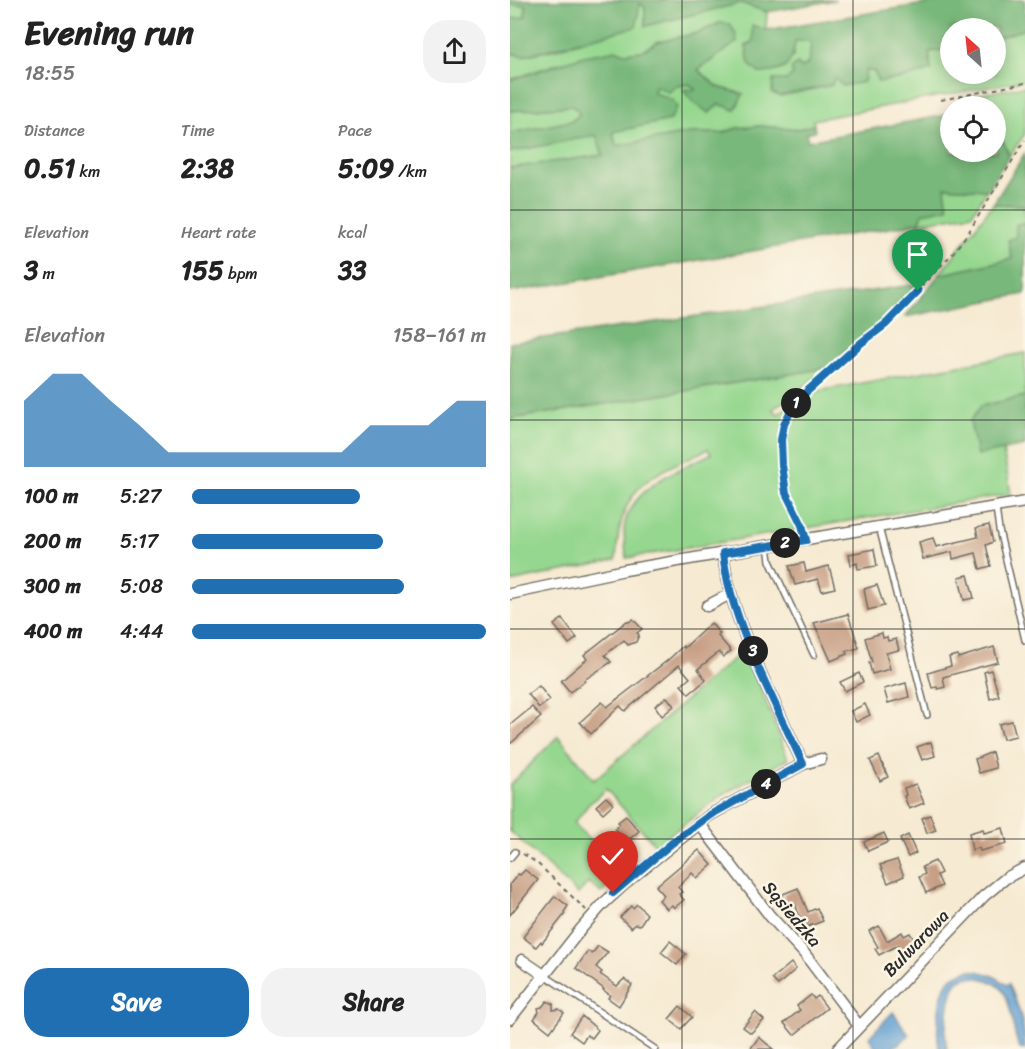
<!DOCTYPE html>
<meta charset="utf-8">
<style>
:root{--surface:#fff;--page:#f2f2f2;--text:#222;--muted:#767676;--accent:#1f6fb2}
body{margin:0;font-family:Sriracha,sans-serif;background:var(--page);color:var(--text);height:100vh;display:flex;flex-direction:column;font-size:22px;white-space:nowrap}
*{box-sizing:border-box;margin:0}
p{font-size:20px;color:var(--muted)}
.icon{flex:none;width:33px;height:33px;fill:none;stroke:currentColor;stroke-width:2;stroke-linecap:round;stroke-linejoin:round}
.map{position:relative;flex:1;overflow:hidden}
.drawer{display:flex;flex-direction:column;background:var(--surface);width:510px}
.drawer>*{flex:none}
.needle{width:39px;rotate:333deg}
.buttons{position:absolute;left:430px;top:18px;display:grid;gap:12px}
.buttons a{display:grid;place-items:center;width:66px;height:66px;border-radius:50%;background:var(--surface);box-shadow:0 3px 15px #0003;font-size:30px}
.pin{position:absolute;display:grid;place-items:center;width:51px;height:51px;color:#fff;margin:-62px -26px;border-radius:50% 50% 50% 0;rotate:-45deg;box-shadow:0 0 6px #0007}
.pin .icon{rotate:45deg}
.km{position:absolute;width:30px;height:30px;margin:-15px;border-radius:50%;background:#222;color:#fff;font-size:16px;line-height:30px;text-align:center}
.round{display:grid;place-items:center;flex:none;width:63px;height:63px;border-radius:24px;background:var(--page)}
.overview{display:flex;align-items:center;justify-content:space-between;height:102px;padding:0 24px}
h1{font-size:33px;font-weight:800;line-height:45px}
.figures{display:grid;grid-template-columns:repeat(3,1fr);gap:9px;height:102px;padding:6px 24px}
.figures div{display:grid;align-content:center}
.figures b{font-size:26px;font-weight:800}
.figures small{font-size:16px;font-weight:400}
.figures p{font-size:16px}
.chart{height:168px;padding:12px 24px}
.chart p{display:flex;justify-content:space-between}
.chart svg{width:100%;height:108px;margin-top:6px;fill:var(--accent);opacity:.7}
.action{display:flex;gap:12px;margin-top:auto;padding:12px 24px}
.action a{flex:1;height:69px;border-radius:24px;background:var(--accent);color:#fff;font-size:24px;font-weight:800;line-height:69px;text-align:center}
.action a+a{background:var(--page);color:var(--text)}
ul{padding:0 24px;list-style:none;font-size:20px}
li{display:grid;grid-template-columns:96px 72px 1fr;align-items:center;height:45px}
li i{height:15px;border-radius:8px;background:var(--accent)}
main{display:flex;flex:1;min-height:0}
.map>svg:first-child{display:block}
.green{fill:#95d78f;stroke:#60815d;stroke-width:1.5}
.forest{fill:#78b87a;stroke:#527252;stroke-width:1.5}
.water{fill:#609fd2;stroke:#46657e;stroke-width:1.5}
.building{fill:#c69d83}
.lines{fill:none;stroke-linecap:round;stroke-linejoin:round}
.lane-casing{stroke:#726e65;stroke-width:8}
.street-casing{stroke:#726e65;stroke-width:13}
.path{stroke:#726e65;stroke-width:2;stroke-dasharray:4.5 4.5;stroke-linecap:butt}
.lane{stroke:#fff;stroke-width:5}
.street{stroke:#fff;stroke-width:10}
.route-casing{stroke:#fff;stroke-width:12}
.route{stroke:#1f6fb2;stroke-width:8}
.grid{fill:none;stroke:#2b2b2b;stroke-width:1.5;stroke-opacity:0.55}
.labels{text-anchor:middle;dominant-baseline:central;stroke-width:5;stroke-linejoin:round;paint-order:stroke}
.street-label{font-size:18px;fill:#2b2b2b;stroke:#fcf5e5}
</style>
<main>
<section class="drawer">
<div class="overview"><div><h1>Evening run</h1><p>18:55</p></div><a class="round"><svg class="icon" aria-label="share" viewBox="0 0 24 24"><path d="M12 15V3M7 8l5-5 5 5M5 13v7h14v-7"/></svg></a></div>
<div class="figures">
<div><p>Distance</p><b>0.51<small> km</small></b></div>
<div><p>Time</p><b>2:38</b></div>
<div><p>Pace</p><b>5:09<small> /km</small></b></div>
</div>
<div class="figures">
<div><p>Elevation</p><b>3<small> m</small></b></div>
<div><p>Heart rate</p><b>155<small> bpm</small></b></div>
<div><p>kcal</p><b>33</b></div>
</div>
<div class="chart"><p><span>Elevation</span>158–161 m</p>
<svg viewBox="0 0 160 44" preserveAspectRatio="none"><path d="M0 44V17L10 6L20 6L30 17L40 27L50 38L60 38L70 38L80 38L90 38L100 38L110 38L120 27L130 27L140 27L150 17L160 17V44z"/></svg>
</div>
<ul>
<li><b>100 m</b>5:27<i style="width:57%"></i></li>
<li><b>200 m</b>5:17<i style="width:65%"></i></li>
<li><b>300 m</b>5:08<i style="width:72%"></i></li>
<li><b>400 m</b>4:44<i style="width:100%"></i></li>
</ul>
<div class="action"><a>Save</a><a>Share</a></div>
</section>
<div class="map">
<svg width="515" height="1049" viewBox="0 0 515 1049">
<rect width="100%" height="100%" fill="#fcf5e5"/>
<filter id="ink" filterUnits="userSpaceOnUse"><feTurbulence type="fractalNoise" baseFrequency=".0167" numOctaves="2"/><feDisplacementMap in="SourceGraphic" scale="12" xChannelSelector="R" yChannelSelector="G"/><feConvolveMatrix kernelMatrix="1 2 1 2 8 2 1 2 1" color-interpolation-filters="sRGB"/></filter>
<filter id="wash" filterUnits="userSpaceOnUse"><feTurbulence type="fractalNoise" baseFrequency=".008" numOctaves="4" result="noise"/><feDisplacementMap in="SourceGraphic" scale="24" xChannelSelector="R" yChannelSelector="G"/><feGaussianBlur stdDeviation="1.35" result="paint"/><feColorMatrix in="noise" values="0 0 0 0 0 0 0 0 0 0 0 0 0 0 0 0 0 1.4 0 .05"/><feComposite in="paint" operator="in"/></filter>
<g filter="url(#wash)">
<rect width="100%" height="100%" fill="#f6ead2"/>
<g class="green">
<path d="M231,3L257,12L256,30L236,46L239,64L283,57L285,41L301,40L299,63L291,68L288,64L283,75L276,80L270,96L322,85L323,77L356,70L365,72L368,82L399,77L421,70L419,52L441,49V74H486V38L515,29V80L303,120L304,125L288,129L250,126L227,128L212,133H179L106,146L103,132L162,100L142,92L148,86L158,92L167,86L179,84L185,89L183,91L199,113L209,104L225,109L233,94L208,87L188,70L227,42L210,23L188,33L147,42L132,51L115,53L107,50L49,63L0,80V53L13,56L46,49L82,38L130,4L135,6V25Z"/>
<path d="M0,5H16L15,17L0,19Z"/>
<path d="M515,86V134L499,156L494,143L486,136V106H457L455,97Z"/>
<path d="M61,106L67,109L69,115L62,121L0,133V111Z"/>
<path d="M86,135L93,155L0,168V152Z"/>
<path d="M435,187L477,190L462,214L409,223L413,213Z"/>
<path d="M483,204L514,205L515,222L506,225V237L502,259L429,275Z"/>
<path d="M515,353V396L471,406L467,455L493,450L501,494L116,558C116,549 114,539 114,530C117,489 170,468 201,454L198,449C136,478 110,484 106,560L0,582V419L318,368L263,409L268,414L298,393Z"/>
<path d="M236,651L278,759L212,795L146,846L96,789L78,805L64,823L112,874L91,893L79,882L68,894L0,831V785L48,736L84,780L229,654Z"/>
</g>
<g class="forest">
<path d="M0,0H326L257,12L231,3L135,26V7L130,4L126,27L13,56L0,53V19L15,17L16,5H0Z"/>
<path d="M438,0H515V29L486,38V28H441V49L419,52L421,70L399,77L368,82L365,72L356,70L354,82L333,86L324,78L322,85L270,96L262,93L263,80H276L283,75L281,69L287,64L291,68L299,63L301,41H285C282,67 276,72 249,73L239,64L236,46L243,42L242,25L256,30Z"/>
<path d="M210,23L220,24L226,34L227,42L188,70L208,87L233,94L225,110L209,104L199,113L183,102L173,90L178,89L184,91L185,89L179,84L167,86L158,92L147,86L143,92L162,100L167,107L160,120L103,132L106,146L179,133H212L227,128L250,126L288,129L304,125L305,131L296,133L298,141L441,114V152H486V136L494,143L499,156L477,190L435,187L438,208L413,213L409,223L0,292V168L93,155L86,135L0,152V133L62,121L69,115L67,109L61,106L0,111V80L74,56L107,50L115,53L132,51L147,42L188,33Z"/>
<path d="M515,153V209L513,205L483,204Z"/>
<path d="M515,222V294L395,317L429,275L502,259L498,240L506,237V225Z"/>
<path d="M409,284L377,318L343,344L318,368L0,419V343Z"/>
<path d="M515,396V446L467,455L460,421L471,406Z"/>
</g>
<g class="water">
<path d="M460,970C475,972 485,975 497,985L499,983C508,1007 515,1022 515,1049H510C501,1031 504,1009 493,991C489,984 477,979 469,978C441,973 442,992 438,1012C436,1025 434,1037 437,1049H429C426,1034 428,992 439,980C445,974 452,972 460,970Z"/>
<path d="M383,1012L399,1035L382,1049H366L359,1037Z"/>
</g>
<g id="blocks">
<g class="building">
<path d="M479,525L483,542L476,545L481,566L470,569L466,553L443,559L442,552L413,559L409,542L423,538L426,547L468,537L466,528Z"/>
<path d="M364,549L367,566L348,569L347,563L341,565L339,554Z"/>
<path d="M294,563L296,572L319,566L325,588L312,591L308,579L285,585L279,566Z"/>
<path d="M458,575L464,598L454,600L449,577Z"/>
<path d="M367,585L374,606L358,610L354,589Z"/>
<path d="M338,614L349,648L336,651L337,654L321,661L304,623Z"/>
<path d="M52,619L67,638L59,644L44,625Z"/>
<path d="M123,619L132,629L127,633L129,635L126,642L118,645L114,640L95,655L101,662L74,680L75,681L60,692L51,681L77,659L74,655L117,621L119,622Z"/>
<path d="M201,623L210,634L208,636L221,651L213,657L209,652L188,669L196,680L179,694L171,685L180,678L169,665L115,711L110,706L81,734L70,722L92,702L97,707L158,660L173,646L174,648Z"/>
<path d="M372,633L373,638L377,637L378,641L386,639L389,650L376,653L380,669L362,674L359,663L362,662L355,638Z"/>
<path d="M484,647L488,662L433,677L435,687L428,689L427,687L422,688L418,673L441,666L439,657L448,655V658Z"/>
<path d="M481,670L489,696L480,699L474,672Z"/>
<path d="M349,673L353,682L335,691L330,682Z"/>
<path d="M396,683L399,697L378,703L374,689Z"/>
<path d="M29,686L40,700L29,708L18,694Z"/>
<path d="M157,697L164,706L152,716L145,706Z"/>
<path d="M355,704L360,715L346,722L341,711Z"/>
<path d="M22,707L31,717L0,744V725Z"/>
<path d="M502,721L506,736L493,739L489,724Z"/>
<path d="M421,742L425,756L412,760L407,747Z"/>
<path d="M482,752L486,768L469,773L465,759Z"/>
<path d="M369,756L378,777L370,781L360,760Z"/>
<path d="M406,784L414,803L399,809L394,796L396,795L394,788Z"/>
<path d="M96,797L103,804L93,813L86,806Z"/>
<path d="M420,815L426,830L417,833L412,818Z"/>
<path d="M116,816L129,831L116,842L105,829L110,824L108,822Z"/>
<path d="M493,828L497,844L470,851L469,848L462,850L459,833L473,829L474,833Z"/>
<path d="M374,833L378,842L358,851L354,842Z"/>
<path d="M398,835L406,853L398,857L390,839Z"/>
<path d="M189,850L202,865L187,878L182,873L168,887L172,892L169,894L174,900L164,908L162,905L157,909L149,900L154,895L146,886Z"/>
<path d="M387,860L394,876L378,883L370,865Z"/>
<path d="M425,861L431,873L427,875L432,886L416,893L409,877L415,874L412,867Z"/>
<path d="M15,870L28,880L0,915V884L8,874L10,875Z"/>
<path d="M288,888L298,912L307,908L313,921L297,927L296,924L293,925L285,904L276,908L272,899L274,898L273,894Z"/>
<path d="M45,896L58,906L54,912L55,914L32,943L31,941L26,947L13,937Z"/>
<path d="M127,904L137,914L130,925L125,924L121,928L110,917L121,906L123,908Z"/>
<path d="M369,926L377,941L392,932L394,936L400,933L408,946L394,954L388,945L369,955L365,949L368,947L359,931Z"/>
<path d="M160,941L176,954L167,965L151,952Z"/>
<path d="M88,946L98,952L86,967L92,972L90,974L107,986L114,979L122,985L109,1006L98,998L100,995L93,990L94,989L66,968L78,951L82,954Z"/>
<path d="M281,963L286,969L268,985L262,979Z"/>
<path d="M301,995L304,999L308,996L317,1008L284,1035L274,1023L290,1010L287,1006Z"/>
<path d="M37,1001L43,1004V1010L49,1009L54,1013L40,1032L24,1019L29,1012L28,1008L32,1007Z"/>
<path d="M170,1006L182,1017L171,1029L159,1019Z"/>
<path d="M245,1012L254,1020L241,1033L233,1027Z"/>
<path d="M72,1016L88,1030L82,1038L77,1035L72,1042L60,1033Z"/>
<path d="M249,1037L263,1049H240Z"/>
</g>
</g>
</g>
<g filter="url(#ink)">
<use href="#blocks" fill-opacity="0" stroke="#726e65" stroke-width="1.5"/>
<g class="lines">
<defs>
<g id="lane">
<path d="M486,508L489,530L515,640"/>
<path d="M369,527L417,715"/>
<path d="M258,546L260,561L304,655"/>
<path d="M0,858L5,852"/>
<path d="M34,975L145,1049"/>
</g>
<g id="street">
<path d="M0,594L115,570L515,502"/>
<path d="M197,606L220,594"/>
<path d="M293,764L311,759"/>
<path d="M189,823L260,916L294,953L349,1026"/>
<path d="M12,960L34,975"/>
<path d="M0,1019L71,929L93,904L120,879L200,815L293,764C264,699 221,624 213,553"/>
<path d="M328,1049L474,896L496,878L515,868"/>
</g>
</defs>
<use href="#lane" class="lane-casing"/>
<use href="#street" class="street-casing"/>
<g class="path">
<path d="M431,100L515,83"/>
<path d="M294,530L276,493L272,465L271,440L274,424L282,409L293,395L336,356L376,324L442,254L458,233L515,140"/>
<path d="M13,854L27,863L76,910"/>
</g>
<use href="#lane" class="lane"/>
<use href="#street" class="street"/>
</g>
</g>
<g class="lines" filter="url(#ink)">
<defs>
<path id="route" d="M103,893L162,843L200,815L293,764C264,699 221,624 213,553L296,540L292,525L276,493L272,465L271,440L274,424L282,409L293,395L351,343L376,324L408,291"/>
</defs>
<use href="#route" class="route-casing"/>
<use href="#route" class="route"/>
</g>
<path class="grid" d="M172,0V1049M343,0V1049M0,210H515M0,420H515M0,629H515M0,839H515"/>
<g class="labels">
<g class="street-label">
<text transform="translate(282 914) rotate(50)">Sąsiedzka</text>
<text transform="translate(406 943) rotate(-46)">Bulwarowa</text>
</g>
</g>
</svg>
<div class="buttons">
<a><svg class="needle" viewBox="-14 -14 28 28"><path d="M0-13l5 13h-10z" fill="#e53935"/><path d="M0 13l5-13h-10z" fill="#767676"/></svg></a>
<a><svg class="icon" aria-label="locate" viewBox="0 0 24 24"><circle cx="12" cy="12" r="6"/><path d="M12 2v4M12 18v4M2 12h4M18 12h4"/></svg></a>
</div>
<div class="pin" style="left:408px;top:291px;background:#1e9e55"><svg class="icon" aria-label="arrive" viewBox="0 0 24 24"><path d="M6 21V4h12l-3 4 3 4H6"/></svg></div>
<div class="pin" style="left:103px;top:893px;background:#d93025"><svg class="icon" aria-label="check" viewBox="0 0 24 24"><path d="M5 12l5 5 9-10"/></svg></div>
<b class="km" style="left:286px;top:403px">1</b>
<b class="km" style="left:275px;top:543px">2</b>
<b class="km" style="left:243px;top:651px">3</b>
<b class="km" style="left:256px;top:784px">4</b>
</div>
</main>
